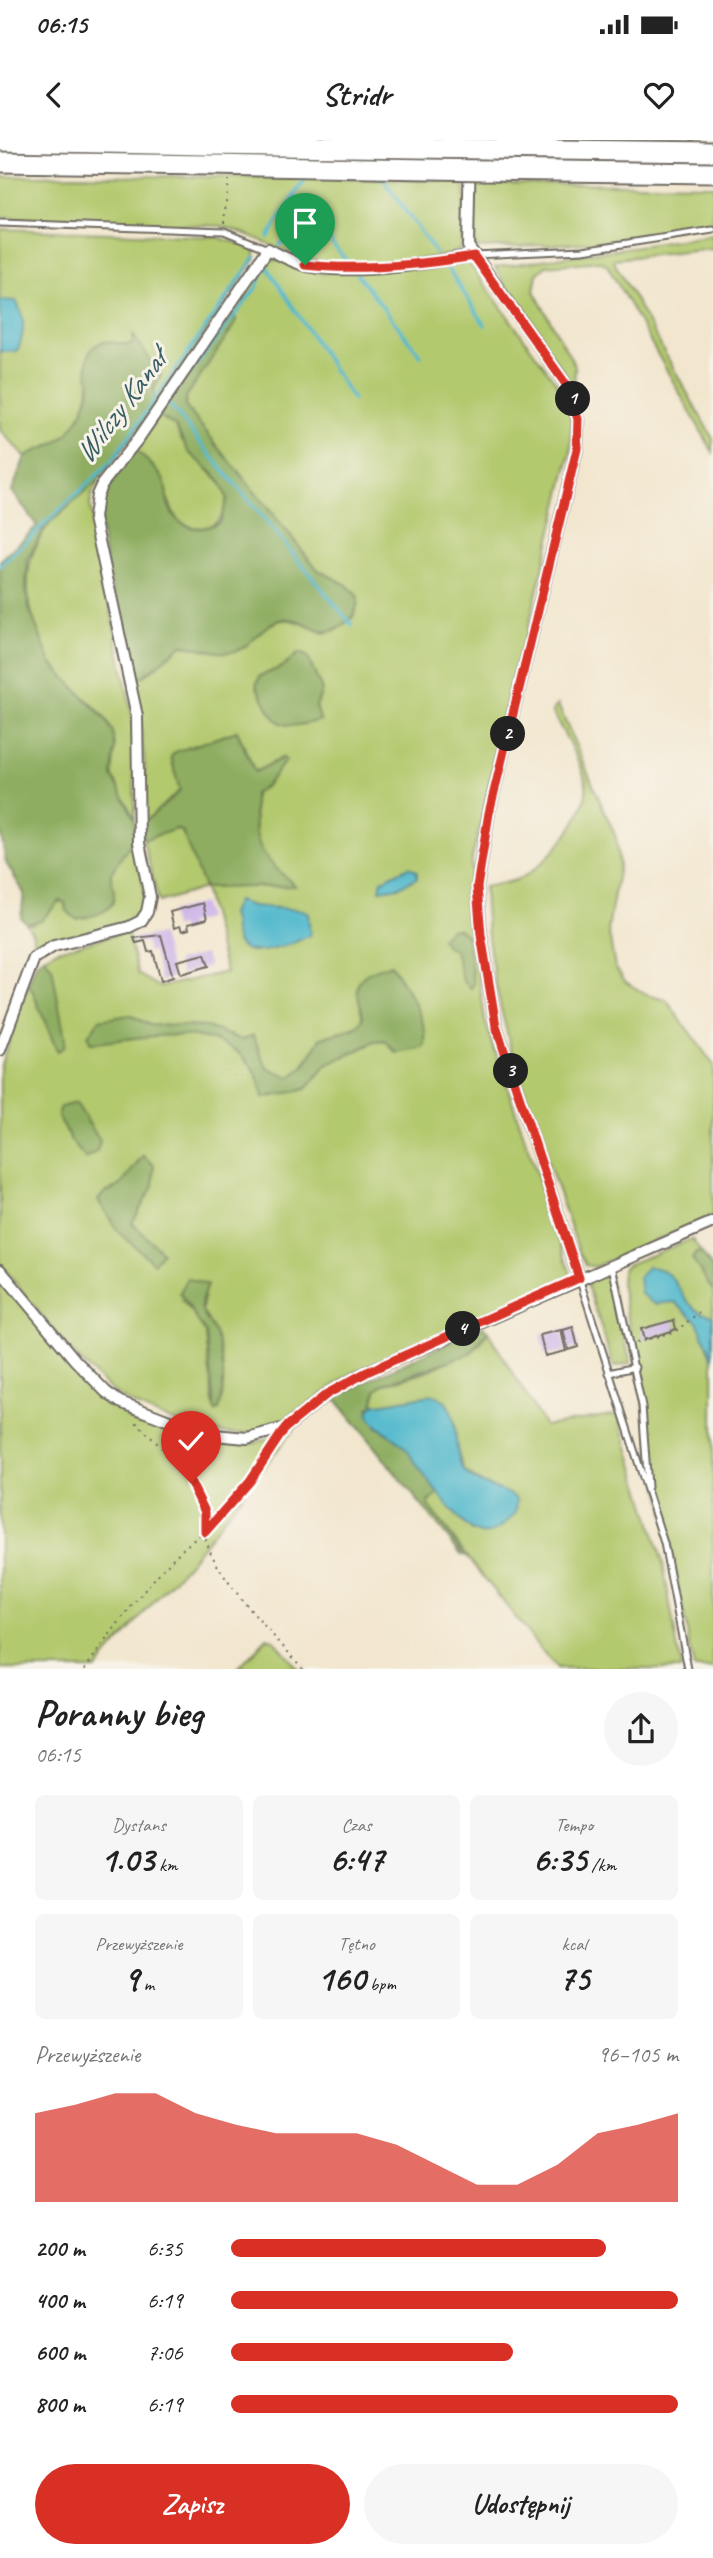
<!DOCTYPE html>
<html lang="pl">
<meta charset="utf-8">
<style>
:root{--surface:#fff;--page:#f6f6f6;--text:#222;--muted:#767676;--accent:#d93025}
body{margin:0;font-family:Caveat,sans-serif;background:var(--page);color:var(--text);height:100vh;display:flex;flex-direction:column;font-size:26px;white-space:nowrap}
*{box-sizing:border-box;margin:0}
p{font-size:23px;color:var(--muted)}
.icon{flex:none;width:38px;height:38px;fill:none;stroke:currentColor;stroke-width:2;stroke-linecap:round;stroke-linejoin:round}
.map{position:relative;height:1529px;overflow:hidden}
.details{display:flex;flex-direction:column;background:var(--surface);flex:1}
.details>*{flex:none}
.pin{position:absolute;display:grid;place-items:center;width:60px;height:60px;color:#fff;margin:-72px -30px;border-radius:50% 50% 50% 0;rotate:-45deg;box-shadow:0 0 7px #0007}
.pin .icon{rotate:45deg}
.km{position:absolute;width:35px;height:35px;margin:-18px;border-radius:50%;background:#222;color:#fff;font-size:19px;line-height:35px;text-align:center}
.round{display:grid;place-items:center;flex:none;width:74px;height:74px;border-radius:37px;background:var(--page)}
.overview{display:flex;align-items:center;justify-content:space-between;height:119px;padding:0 35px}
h1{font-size:38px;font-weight:800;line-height:52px}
.stats{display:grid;grid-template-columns:repeat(3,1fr);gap:10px;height:119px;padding:7px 35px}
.stats div{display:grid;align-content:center;border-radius:10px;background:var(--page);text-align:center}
.stats b{font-size:35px;font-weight:800}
.stats small{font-size:19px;font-weight:400}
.stats p{font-size:19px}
.chart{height:196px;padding:14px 35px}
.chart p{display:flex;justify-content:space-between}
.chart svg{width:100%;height:126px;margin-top:7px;fill:var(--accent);opacity:.7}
.primary-button{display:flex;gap:14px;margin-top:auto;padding:14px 35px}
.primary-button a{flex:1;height:80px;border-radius:42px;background:var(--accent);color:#fff;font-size:28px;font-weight:800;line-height:80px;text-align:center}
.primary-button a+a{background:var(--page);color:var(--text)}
ul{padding:0 35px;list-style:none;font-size:23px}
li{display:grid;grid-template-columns:112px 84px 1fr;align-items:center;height:52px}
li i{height:18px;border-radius:9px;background:var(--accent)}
.status{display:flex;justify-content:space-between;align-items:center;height:49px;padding:0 35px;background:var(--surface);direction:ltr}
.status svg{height:19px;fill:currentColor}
header{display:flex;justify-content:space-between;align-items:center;height:91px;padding:0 35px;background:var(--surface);font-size:32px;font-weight:800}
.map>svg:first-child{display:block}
.green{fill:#b3c96e;stroke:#6f7a4c;stroke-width:2;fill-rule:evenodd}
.forest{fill:#8ead61;stroke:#5c6c46;stroke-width:2}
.water{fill:#4fb8cc;stroke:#3d727c;stroke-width:2}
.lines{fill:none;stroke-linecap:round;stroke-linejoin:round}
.stream{stroke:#4fb8cc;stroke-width:3.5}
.building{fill:#ccb3e8}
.lane-casing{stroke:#716c64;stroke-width:9}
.street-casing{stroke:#716c64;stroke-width:14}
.highway-casing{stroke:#716c64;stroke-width:23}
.path{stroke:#716c64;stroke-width:2;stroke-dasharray:2 5;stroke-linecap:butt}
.lane{stroke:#fff;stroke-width:5}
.street{stroke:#fff;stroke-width:10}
.highway{stroke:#fff;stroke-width:19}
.highway-bridge-casing{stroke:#716c64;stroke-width:23;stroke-linecap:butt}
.highway-bridge{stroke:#fff;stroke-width:19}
.route-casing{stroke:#fff;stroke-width:14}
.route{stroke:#d93025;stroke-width:9}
.labels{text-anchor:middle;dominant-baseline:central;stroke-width:6;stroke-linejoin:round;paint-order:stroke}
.water-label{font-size:30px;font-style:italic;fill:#385c63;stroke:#f7f3e8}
</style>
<div class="status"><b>06:15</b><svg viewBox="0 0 49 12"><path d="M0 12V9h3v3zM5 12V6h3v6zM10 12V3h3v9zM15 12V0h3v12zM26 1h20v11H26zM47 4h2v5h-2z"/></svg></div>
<header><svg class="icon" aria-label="back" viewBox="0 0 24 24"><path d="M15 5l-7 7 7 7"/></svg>Stridr<svg class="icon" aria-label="heart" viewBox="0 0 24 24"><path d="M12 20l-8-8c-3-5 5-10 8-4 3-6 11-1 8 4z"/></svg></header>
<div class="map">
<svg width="713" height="1529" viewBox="0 0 713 1529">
<rect width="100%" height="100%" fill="#f7f3e8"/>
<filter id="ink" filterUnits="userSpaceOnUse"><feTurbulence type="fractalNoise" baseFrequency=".0143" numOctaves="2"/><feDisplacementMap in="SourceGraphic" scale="14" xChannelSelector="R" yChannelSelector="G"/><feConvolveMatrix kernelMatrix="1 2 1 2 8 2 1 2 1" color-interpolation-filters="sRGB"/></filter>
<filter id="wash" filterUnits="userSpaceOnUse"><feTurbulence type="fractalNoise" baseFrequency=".00686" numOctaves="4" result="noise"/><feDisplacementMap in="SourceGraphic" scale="28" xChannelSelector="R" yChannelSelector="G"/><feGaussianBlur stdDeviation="1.57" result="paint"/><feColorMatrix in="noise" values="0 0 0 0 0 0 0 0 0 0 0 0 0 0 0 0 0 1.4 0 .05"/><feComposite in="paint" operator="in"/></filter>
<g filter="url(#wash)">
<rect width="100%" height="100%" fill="#f2e6ce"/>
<g class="green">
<path d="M77,35L465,41L462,100L460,109L448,115C403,121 346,130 302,117C274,109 251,93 221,86L0,78V37Z"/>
<path d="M474,42L713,45V83L603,102L478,108L472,99Z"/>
<path d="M0,89L217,97L254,108L256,118L157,265L152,254L161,235L133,196V204H119L87,226C94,252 82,284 60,300C49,308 36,309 25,317L0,290Z"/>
<path d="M713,95V109L615,119L614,122L713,299V312L607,125L600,121L546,126L537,134L534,151L575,226L574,247L510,154L495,127Z"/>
<path d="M274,119L317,133L469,123L566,256L572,277L571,312L472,718L469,765L485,881L571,1135L355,1232C328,1247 297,1278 271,1288C247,1297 221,1294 197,1288C172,1281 140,1270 118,1255C72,1221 37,1167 0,1124V927L29,843L64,907L52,828L44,817L57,810L127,792L138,834L160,847L226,832L204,748L159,762L143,700L176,689L182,691L205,748L294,745C256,711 254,705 254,654L266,646L282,618L255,632L237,591L175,612L171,617L180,650L143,683L145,628L135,535L141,538C157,529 166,514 182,505C202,506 224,518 242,508C248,505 253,497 258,493C285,470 296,482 324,493L338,489L354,476L347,445L318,430L185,266L186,257L234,184L235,179L229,172L265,122ZM299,513L307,516L321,554L316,566L320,580L260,536L282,527ZM360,866L396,913L385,901L375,902L326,925L306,949L264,958C262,949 262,939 257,931C238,898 188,893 153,895L130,875L149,885L207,887L242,900L267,929L290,937L299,933L321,898L359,886L363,880ZM143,1016L153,1046L132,1083L162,1112L99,1060L105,1052L120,1046ZM204,1155L202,1171L209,1182L213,1264L206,1194L202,1183L182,1161Z"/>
<path d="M158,275L176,287L181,299L226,350C229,383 205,397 177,380L154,327L134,309Z"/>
<path d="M100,339L91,356L90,368L133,580L135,680C127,666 114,648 112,632C109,613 119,599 107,581C92,559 66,546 51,524C43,512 39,497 35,484C12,417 46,376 100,339Z"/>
<path d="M558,565L616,697L619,725L608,789L615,827L626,842L647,855L666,860L713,924V1076L594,1127L586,1125L580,1114C540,994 488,874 484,747C496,744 511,743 521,738C547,725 595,669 585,639C578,616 563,593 552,571Z"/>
<path d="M134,698C136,717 146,739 143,758C138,800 64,788 37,811L32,792L26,783L33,784L59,761L65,763L114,756L110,733Z"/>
<path d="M692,1099L713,1129V1529H694L621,1143L622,1131L626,1125Z"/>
<path d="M599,1136L609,1137L631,1223L614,1227L587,1144L588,1140Z"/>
<path d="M0,1140L9,1146C34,1176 57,1209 84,1238C121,1277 202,1311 256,1302C268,1300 281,1294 293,1290L190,1421L95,1529H0Z"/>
<path d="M488,1192L545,1286L618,1274L663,1423L681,1529H556L429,1367L428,1363L439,1353L473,1392L503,1351L484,1345L465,1331L456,1308L454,1282L440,1257L432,1255L373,1265L376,1250L382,1245L430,1230L478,1207Z"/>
<path d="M267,1498L274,1500L297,1529H238Z"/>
</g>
<g class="forest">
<path d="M229,172L236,179L235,184L186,257L185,266L318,430L347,445L358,457C358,470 354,476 344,484C316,506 306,472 279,480C263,484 255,502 241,509C221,518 202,506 182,505L141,538L135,535C127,499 94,394 100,364C105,343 121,326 134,309C144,319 158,328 164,341C167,348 166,356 168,363C175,388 200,395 220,381L227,359L219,339L189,312L176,287L158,275Z"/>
<path d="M133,195L161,235C153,247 151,252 157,265L100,339L43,389L28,420L26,450L29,468L51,523L106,580L113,592L115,607L112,635L135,680L134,698L111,733C111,740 115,750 114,756C114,773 89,777 76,779L67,771L65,763L59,761L41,781L26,783L21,778L24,753L6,723L0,688V421L37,386L12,351L25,317C33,311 41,310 50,306C71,297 81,277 88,256C94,239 79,218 96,205C107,196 120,207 132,204Z"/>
<path d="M299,513L307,516L322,550L316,566L320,580C275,593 276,583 256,545L260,536L282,527Z"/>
<path d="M237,591L255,632L282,618L286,620L266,646L254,654C254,706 256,711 295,746L204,748L182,691L176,689L143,700V683L180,651L171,617L175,612Z"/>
<path d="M457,788L466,794L474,844L471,848L463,841L455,811L446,806L441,798L450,789Z"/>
<path d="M44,817L52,828L65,898L64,907L57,911L29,843L36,823Z"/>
<path d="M391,824C404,847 432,882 424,908L397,913L385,901L374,902L326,925L306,949L263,958C252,877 155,895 96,903H90L88,896L99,880L130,875L149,885L207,887L242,900L253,895L267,928L290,937L304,927L321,898C332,893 349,893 358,886C373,876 345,849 365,835C372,830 383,827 391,824Z"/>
<path d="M76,963L100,1001L97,1011L86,1019L71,1001L58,976L60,967Z"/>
<path d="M143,1016L154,1025L153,1046L132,1083L162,1112L154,1123L118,1092L98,1060L105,1052L120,1046Z"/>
<path d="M701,1112L713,1129V1151L692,1119L696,1113Z"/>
<path d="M187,1138L207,1145C205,1153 199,1162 202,1171C205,1179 212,1186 216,1195C224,1216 226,1249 219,1270L215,1272L206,1194L180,1153Z"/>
<path d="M483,1186L488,1192L471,1213L382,1245L376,1250L373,1265L368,1268L377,1287L402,1303L439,1353L428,1363L429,1367L466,1416L461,1414L334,1257Z"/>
</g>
<g class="water">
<path d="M0,160L16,161C26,178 25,194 17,211L0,212Z"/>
<path d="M409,727L417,731V738L399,747L380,750L382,740Z"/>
<path d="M237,761L252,766L303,770L308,773L310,795C294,804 247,823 237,801C232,792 235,783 231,774Z"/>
<path d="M647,1127C685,1128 675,1171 713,1175V1219L697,1181L675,1162L654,1164L641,1154L639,1137Z"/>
<path d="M432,1255C465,1262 449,1308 464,1330C477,1349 501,1345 517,1359L516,1373C507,1382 494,1397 480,1394C460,1390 419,1327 406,1309C395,1294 375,1291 368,1273L373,1265Z"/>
</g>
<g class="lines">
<g class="stream">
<path d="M381,37L435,112"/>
<path d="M295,57L346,120"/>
<path d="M268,97L309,34"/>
<path d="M280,105L307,71"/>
<path d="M266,125L353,260"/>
<path d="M447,127L485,185"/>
<path d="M357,134L421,216"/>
<path d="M189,234L256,148L266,125"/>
<path d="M167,262L352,485"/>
<path d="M0,426L111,322L255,117"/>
</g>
</g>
<g id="blocks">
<g class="building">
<path d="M203,763L207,779L188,784L189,789L182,791L180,786L174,788L170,772Z"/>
<path d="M161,795L173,837L161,841L153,811L148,812L145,801L136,803L134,798Z"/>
<path d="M205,814L209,826L181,834L177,821Z"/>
<path d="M674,1180L676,1189L644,1200L641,1189Z"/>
<path d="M573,1187L578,1207L568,1210L563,1190Z"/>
<path d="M561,1190L566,1211L545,1216L540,1195Z"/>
</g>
</g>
</g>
<g filter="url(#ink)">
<use href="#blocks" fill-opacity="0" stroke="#716c64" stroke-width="2"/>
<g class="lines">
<defs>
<g id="lane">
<path d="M0,83L224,91L268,109"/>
<path d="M474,115L583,110L713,90"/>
<path d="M612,1126L642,1266L648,1347"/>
<path d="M580,1141L664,1403L688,1529"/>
<path d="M609,1233L635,1227"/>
</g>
<g id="street">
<path d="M470,4L468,106L565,243L578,280L577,309L489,672L477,747L481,795L496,886L579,1138"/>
<path d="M0,910L34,818L54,806L129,787L141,781L147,772L150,757L139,703L137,576L94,378L97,355L102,344L138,299L268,109C280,115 294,123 307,126C357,135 425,124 474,115"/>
<path d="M0,1130L75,1220L106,1252L120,1262L203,1294L247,1298L285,1288L327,1254L367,1232L713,1082"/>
</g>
<g id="highway">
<path d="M0,1L208,5"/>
<path d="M486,9L713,12"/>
<path d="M0,22L208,25"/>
<path d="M486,30L713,33"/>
</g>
</defs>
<use href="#lane" class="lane-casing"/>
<use href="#street" class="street-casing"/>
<use href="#highway" class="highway-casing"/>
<g class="path">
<path d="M224,83L228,40"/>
<path d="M636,1203L676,1191L702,1170"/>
<path d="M275,1304L250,1341L205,1393C208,1431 276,1497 303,1529"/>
<path d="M85,1529C107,1497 173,1407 205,1393C208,1345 164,1312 134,1280"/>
</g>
<use href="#lane" class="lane"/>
<use href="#street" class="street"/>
<use href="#highway" class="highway"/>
<defs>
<g id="highway-bridge">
<path d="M208,5L486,9"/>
<path d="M208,25L486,30"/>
</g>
</defs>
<use href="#highway-bridge" class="highway-bridge-casing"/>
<use href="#highway-bridge" class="highway-bridge"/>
</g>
</g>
<g class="lines" filter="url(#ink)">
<defs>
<path id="route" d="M191,1343L205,1372V1392L250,1341L285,1288L327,1254L367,1232L579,1138L496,886L481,795L477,747L489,673L577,309L578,279L565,243L474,116C419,125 361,131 305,125"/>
</defs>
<use href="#route" class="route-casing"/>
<use href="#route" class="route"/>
</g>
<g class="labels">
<g class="water-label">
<text transform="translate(120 267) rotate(-53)">Wilczy Kanał</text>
</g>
</g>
</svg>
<div class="pin" style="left:305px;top:125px;background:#1e9e55"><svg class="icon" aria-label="arrive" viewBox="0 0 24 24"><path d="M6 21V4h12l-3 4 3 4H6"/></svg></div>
<div class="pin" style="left:191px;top:1343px;background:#d93025"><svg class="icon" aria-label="check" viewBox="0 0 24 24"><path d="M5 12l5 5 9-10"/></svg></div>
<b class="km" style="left:573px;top:259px">1</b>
<b class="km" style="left:508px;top:594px">2</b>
<b class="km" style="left:511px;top:931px">3</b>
<b class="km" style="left:463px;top:1189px">4</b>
</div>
<section class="details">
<div class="overview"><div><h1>Poranny bieg</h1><p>06:15</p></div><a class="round"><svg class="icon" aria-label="share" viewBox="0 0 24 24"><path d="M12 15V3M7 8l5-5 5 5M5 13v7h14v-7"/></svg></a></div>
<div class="stats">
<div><p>Dystans</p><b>1.03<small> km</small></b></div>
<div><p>Czas</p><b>6:47</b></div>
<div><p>Tempo</p><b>6:35<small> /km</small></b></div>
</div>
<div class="stats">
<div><p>Przewyższenie</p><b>9<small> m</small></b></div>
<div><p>Tętno</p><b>160<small> bpm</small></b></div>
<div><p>kcal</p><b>75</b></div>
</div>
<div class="chart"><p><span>Przewyższenie</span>96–105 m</p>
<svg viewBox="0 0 160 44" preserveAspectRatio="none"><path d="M0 44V13L10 10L20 6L30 6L40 13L50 17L60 20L70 20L80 20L90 24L100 31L110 38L120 38L130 31L140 20L150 17L160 13V44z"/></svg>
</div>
<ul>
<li><b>200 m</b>6:35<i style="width:84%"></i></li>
<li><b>400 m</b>6:19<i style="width:100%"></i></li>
<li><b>600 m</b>7:06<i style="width:63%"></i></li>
<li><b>800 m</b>6:19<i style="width:100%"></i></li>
</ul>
<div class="primary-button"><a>Zapisz</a><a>Udostępnij</a></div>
</section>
